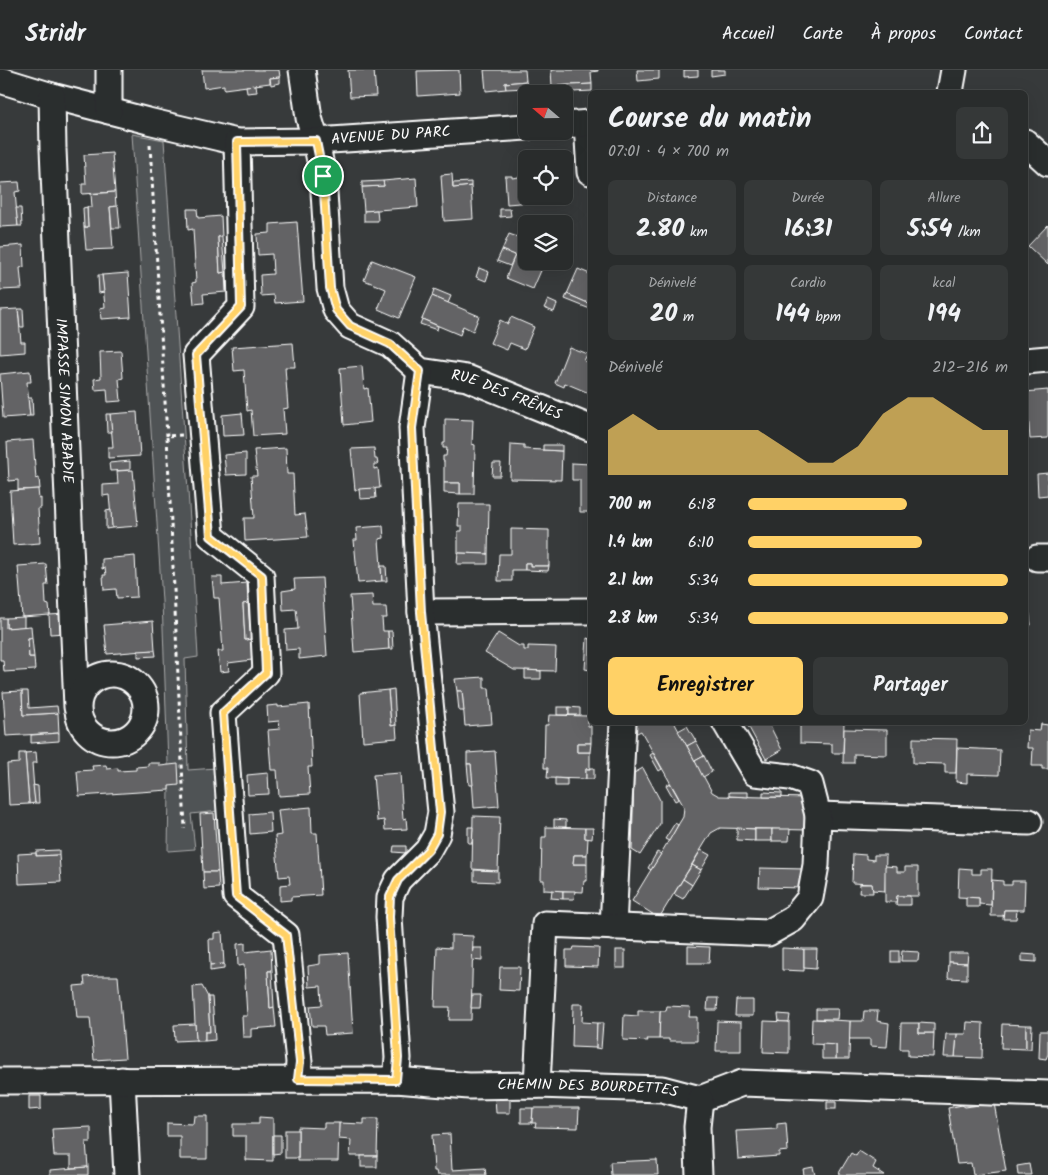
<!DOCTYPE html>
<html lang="fr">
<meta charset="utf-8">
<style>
:root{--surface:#292c2c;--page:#353838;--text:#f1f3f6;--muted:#a5a7a9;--line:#454848;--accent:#ffd166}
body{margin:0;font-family:Kalam,sans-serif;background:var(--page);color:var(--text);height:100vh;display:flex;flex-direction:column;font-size:19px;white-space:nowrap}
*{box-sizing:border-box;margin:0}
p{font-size:16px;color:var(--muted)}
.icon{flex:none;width:28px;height:28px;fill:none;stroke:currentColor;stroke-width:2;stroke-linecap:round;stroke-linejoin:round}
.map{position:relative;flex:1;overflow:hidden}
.sheet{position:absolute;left:588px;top:20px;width:440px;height:635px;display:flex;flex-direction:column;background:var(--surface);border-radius:8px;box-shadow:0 5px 20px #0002,0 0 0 1px var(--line)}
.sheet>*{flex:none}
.needle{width:32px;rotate:290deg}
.controls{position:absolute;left:518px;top:15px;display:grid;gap:10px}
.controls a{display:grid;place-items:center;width:55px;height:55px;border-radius:8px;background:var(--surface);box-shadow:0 5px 20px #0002,0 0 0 1px var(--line);font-size:25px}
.pin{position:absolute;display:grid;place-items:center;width:42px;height:42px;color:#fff;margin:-21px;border:2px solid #fff;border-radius:50%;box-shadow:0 1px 5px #0007}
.round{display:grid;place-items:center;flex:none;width:52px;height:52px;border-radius:8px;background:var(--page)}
.summary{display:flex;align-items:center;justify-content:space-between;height:85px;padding:0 20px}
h1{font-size:28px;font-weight:800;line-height:38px}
.metrics{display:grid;grid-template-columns:repeat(3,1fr);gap:8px;height:85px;padding:5px 20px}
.metrics div{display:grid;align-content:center;border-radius:8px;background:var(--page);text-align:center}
.metrics b{font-size:25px;font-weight:800}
.metrics small{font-size:14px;font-weight:400}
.metrics p{font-size:14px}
.chart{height:140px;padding:10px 20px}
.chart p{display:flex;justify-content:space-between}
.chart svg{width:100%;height:90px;margin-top:5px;fill:var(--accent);opacity:.7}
.button{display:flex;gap:10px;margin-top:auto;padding:10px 20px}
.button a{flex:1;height:58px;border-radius:8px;background:var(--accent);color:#111;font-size:20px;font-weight:800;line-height:58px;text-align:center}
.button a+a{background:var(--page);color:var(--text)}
ul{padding:0 20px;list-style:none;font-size:16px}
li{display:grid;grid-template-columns:80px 60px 1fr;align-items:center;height:38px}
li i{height:12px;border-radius:6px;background:var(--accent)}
header{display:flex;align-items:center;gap:30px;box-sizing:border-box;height:70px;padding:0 25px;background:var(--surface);border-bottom:1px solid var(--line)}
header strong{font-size:24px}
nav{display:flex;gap:28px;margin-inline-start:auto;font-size:18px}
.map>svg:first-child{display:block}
.green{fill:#505354;stroke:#a8a9aa}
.building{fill:#636465;stroke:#fff}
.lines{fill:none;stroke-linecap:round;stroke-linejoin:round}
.minor-casing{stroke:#fff;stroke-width:29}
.path{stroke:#fff;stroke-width:3;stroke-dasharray:4 4;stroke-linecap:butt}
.minor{stroke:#2a2d2e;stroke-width:25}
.route-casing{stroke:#fff;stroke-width:10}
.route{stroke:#ffd166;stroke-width:6}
.labels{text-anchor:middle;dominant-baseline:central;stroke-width:4;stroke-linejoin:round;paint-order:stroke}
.street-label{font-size:15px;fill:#fff;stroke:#2a2d2e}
</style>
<header>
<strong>Stridr</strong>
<nav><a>Accueil</a><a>Carte</a><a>À propos</a><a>Contact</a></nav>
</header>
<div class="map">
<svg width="1048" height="1105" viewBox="0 0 1048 1105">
<rect width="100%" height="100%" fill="#373a3b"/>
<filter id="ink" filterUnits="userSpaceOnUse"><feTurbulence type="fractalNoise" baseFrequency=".02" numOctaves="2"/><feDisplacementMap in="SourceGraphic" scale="10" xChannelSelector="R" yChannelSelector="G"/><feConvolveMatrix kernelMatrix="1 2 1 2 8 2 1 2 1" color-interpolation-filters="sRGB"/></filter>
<g filter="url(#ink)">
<path class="green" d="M132,64L164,70L191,465L198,587L185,589L188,700L216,698L219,741L191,744L195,779L168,781L169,720L162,531Z"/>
<g class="building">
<path d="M202,0H279L280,7L270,8V13L224,19V15L204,18Z"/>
<path d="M348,0H374L376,26L350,27Z"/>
<path d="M459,0L460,23L418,26L417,1Z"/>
<path d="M484,0H525L526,11L505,13L506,19L486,21Z"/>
<path d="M551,0H598V1L591,2L592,14L552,16Z"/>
<path d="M637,0H659V9L638,11Z"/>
<path d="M684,0H698V6L684,7Z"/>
<path d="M711,0H725V4L711,6Z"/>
<path d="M280,7V13L271,15L270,8Z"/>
<path d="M526,11L527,18L506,19L505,13Z"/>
<path d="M592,14V21L552,23V16Z"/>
<path d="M256,15L257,22L247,23L246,16Z"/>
<path d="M112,83L115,122L82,124V114H86L84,85Z"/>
<path d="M452,104L453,118L471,116L473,149L444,151L441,105Z"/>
<path d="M505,106H512V108L526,106V126H557L558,130L507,134Z"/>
<path d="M416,108L418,137L364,141L362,117L384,116L383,111Z"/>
<path d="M383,111L384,116L362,117V112Z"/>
<path d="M19,112L20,121L15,122L18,156L0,157V113Z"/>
<path d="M471,112V116L453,118V113Z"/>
<path d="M115,122L116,136L110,137L113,179L86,180L84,157H88L87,137H92L91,124Z"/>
<path d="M118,136L120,158H112L110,137Z"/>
<path d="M87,137L88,157H84L83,138Z"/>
<path d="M16,138H21L22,156H18Z"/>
<path d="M187,139H197L198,148L221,146L222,167H218L220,203L225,202L226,222L203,224L204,233L194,234L192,213L196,212L193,159L188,160Z"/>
<path d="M500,139H510L511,146L500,147Z"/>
<path d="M377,140L378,151H364V141Z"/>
<path d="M297,152L303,231L275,233L274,225L261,226L260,205L273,204L272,184L258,185L257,164L270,163V154Z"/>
<path d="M1048,155V195L1028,176Z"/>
<path d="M509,164L526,170V191H529L543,196L533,219L506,208L515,185L502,180Z"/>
<path d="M218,167H222L225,202L220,203Z"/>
<path d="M23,175L24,197L20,198L22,219L0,220V177Z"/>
<path d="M502,180L515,185L510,196L497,191Z"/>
<path d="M372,190L416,207L399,248L378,239L386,219L364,210Z"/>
<path d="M479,198L489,202L486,211L476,207Z"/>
<path d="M578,199L590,204V234L567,224Z"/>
<path d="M128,203L131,247L101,249L100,238L105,237L102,205Z"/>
<path d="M98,205H102L104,222L99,223Z"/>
<path d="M434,219L451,226L448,233L432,226Z"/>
<path d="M567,224L590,234V239L565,229Z"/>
<path d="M432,226L479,246L473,261L463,256L460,265L422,249Z"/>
<path d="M548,230L557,234L554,242L544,238Z"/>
<path d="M18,239H23L24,257H20Z"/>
<path d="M18,239L21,272H25V282L0,284V240Z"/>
<path d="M511,247L534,257L525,279L510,273L507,280L490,273L500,250L508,254Z"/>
<path d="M422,249L438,256L437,260L420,254Z"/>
<path d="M293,273L295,297H285L288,338L283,339L285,364L253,366L251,340L247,341L244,300L234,301L232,277Z"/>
<path d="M569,277L587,284L584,291L590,293V321L589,323L565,313L564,317L555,313Z"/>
<path d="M121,281L123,308L119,309L121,331L108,332L107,319L95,320L94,309L101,308L100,282Z"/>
<path d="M362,296L364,319L368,318L371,352L344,355L340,298Z"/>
<path d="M30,301L31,312H27L30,346L3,348L0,304Z"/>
<path d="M1048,320V368L1030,369L1028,344H1025V322Z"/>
<path d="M28,328H32L33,346H30Z"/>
<path d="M137,342L140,386L108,388V377H113L110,344Z"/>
<path d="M242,343L244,365L223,366L222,345Z"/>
<path d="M106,344H110L112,362H107Z"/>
<path d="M445,349L473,350L472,374L475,375L474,424H460V413H444V391H443V386H446L447,378H443V373H445Z"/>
<path d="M33,370L36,409L39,408L40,419L18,420V410L9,411L7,372Z"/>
<path d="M511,374L524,375V379L562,381L561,410L510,409Z"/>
<path d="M543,375H562V381L543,380Z"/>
<path d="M286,378L287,404H293L295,445L305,444L308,467L245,471L244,448H254L251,406H257L254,380Z"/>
<path d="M374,378L375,389H377L378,394H374V399L378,398L380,418L355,420L351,379Z"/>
<path d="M246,383V404L226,405L224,385Z"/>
<path d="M130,391V400L110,401L109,393Z"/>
<path d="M493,393H501L500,406H492Z"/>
<path d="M572,393L590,394V442H580V410H572Z"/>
<path d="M133,400L138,456L112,458L109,425L103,426V415L118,414L117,401Z"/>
<path d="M1048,403V425L1038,426L1037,404Z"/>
<path d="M444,413H460V424L444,423Z"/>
<path d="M375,418L376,428L360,429L359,419Z"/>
<path d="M38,419L39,429L41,428V438H38L40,473L13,475L10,421Z"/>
<path d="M459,434H489L488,484L458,483V461H462V456H458Z"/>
<path d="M111,440L112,458L106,459V441Z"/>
<path d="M383,456L384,468L379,469L382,511L358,513L354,470H357L356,458Z"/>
<path d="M511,459L549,460V496H530V493H525V500H512V511H498L499,484H511Z"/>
<path d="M458,483L488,484V494H457Z"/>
<path d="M135,486L137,527L117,528L116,519L104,520L103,505H106L105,498L102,499V489Z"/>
<path d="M525,493H530V496H549L548,501L525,500Z"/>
<path d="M46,494L48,515H45L46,534L49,535L50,545L22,547L18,496Z"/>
<path d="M381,496H386L387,511H382Z"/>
<path d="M212,507H222V515L247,513L248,533L243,534L245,570L251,569L252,590L228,593L229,601L220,602L218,581H223L219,528H214Z"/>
<path d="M322,508L327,586L299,589V579L286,580L285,560L298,559L296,539L283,540L282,521L295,519L294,509Z"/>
<path d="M372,525L373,537H386L387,548H382L383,561H388L389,579L354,582L350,526Z"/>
<path d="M1028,530L1031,555L1025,556V531Z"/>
<path d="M248,533L251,569L245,570L243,534Z"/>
<path d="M65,544L66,563L50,564L49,545Z"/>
<path d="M24,547V557L6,558V548Z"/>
<path d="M0,548H6V558L31,556L32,568H28L29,587H34L35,600L4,602L3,590H0Z"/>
<path d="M153,551L155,580L107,584L104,555Z"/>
<path d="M388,561H392L393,579H389Z"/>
<path d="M498,563L519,576H524V580H528V576L556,577L555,601L514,600L485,583Z"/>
<path d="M28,568H32L34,587H29Z"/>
<path d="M587,568L590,569V600L585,599Z"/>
<path d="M155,580L156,586L138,587V581Z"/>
<path d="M525,600L541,601V609H525Z"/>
<path d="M484,607V618H489L492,654L465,656L462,621H457L455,609Z"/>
<path d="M394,619L396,655L391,656L388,620Z"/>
<path d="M388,620L391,656L396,655L397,668L363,671L360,623Z"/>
<path d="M22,621L23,645L58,643L59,663L6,666L3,622Z"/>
<path d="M22,621H28L29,638L57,636L58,643L23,645Z"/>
<path d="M457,621H462L464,641H459Z"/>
<path d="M309,634L312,697H308L310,724L279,726L277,700H271L268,660L280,659L279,651L268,652L267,636L278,635V637Z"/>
<rect x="557" y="637" width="12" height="8"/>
<path d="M569,637L580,638V645H569Z"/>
<path d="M549,645L588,646V656H591V673H577V682H590V699H586V709L547,708L548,698H544L545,655H548Z"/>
<path d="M633,652H674L712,722L719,726L808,728L807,760L720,758L711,763L659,848L632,831L683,747L684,737L641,661L637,663L631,653Z"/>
<path d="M746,652H768L782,680L766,689Z"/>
<path d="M800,652H844L843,683H832V674L800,673Z"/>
<path d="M1041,654L1048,655V699H1042V696H1032L1033,678H1027L1028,660L1040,661Z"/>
<path d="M687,656L696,671L687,676L678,661Z"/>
<path d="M844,659L887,660V685L854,684V693H843Z"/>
<path d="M59,663V671L31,673V665Z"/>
<path d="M913,668L957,669L956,703H945V694L913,693Z"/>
<path d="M696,671L704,686L695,691L687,676Z"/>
<path d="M577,673H591L590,682H577Z"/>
<path d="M957,678L1000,680L999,705L967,704V713L956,712Z"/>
<path d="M495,681L499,736L474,738L471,694H467V683Z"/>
<path d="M36,682L37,693H32L35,733L29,734L25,683Z"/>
<path d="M19,683H25L29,734L9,735L7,694L19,693Z"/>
<path d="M653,683L662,699L659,701L650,685Z"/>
<path d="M704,686L712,702L703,707L695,691Z"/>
<path d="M148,693H160V696L178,694L179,715L169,716V720L79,726L77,701L93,700L92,696L106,695L107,699L118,698V701L136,700V697L148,696Z"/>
<path d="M467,694H471L473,715H469Z"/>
<path d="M590,698H594V709H586V699H590Z"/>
<path d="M643,698L660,730V754L640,785L632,780L634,703Z"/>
<path d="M268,703L269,724L248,725L247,705Z"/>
<path d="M400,703L403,749L406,748L407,759L385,760L384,750L377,751L373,705Z"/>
<path d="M555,708L567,709V716H555Z"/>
<path d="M670,713L679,729L675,731L666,715Z"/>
<path d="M33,715L38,716L39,733H35Z"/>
<path d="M729,722H748V727L729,726Z"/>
<path d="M763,722L782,723V727H763Z"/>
<path d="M311,737L312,763H317L321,825L291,827V830L280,831V815L290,814L289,806L279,807L275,766L281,765L278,740Z"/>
<path d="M270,742L271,762L250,764L249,744Z"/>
<path d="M214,743L218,802H203L200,744Z"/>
<path d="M473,746L500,747L498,801L472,799Z"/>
<path d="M554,749L566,750V757H554Z"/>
<path d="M675,753L678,755L669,771L665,769Z"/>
<path d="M468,757H473L472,773H468Z"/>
<path d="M546,757L585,758V768H588L587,785H574L573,794H587V811H584L583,822L544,820V810H541L542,767H546Z"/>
<path d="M585,758H593L592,769L585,768Z"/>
<path d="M737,758L755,759V771L737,770Z"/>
<rect x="755" y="759" width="17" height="12"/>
<path d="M772,759H790L789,771H772Z"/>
<path d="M394,776H406V783L393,782Z"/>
<path d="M59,780V785L36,786V781Z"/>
<path d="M701,780L710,785L701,800L692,795Z"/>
<path d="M657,782L661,784L651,800L648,798Z"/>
<path d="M36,783V786L59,785L61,812L19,814L18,784Z"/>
<path d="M853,784L866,785V789L874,790V785H886L885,821L872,820V814L852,813Z"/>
<path d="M574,785H587V794H573Z"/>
<path d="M692,795L701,800L692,815L683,809Z"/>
<path d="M885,796L897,797V802H905V797H918V826H897V832H885Z"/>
<path d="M760,798L805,799V818L759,817Z"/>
<path d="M959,798L972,799V804H981V799H992L991,835L979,834V828L958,827Z"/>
<path d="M474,800L498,801V812L474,811Z"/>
<path d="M203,802H218L219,818L204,819Z"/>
<path d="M683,809L692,815L683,829L674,824Z"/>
<path d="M992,810L1003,811V815H1012V811H1025L1024,840H1004L1003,846H991Z"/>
<path d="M860,814H872L873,823H859Z"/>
<path d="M552,820L563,821V829L551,828Z"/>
<path d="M563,821H575L574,829H563Z"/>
<path d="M897,826H910V835H896Z"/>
<path d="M966,827L979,828V837H966Z"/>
<path d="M1004,840H1017L1016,849H1003Z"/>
<path d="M222,862L224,894L210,895L209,869H214V863Z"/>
<path d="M451,865L473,866L471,950H449L450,937H435L437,877L451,878Z"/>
<path d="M245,873V882L271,879L272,901H268L270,938L274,937L276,957L251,959V967H243L242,946H247L244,895L238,896L237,874Z"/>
<path d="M688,876L710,877L709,893H688Z"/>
<path d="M574,877L599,878L598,897L566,896V880H573Z"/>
<path d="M473,878H482V891L472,890Z"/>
<path d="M782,878L804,879V901L782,900Z"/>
<path d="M804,879H817L816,899L804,898Z"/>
<rect x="616" y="880" width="9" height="18"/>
<rect x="891" y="881" width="8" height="11"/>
<path d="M902,881L919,882L918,891H901Z"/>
<path d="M348,883L353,963L325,965L324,956H312L310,936L322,935L321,916L309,917L308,896L320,894V885Z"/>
<path d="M949,883H968L967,893L949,892Z"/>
<path d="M1022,884L1036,885V892L1022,891Z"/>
<path d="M949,892L967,893V909L948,908Z"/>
<path d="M224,894V899L210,901V895Z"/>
<path d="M500,897H520L519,921L499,920Z"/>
<path d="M268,901H272L274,937L270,938Z"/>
<path d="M97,906H118L125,988L94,990L90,948H77L74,916L85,915L84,907Z"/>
<path d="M202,916L208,927L210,962H205V971H196L193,917Z"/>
<path d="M472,925H481L480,938H471Z"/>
<path d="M208,927H212L215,970L205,971V962H210Z"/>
<path d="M708,928H718L717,940H707Z"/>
<path d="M736,930H753V946H735Z"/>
<path d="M573,934H583L582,952L597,953L596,978L572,977Z"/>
<path d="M667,936L690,937L689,947H697V971H669V969H659L660,941H666Z"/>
<path d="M816,939H838L837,949H816Z"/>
<path d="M638,941H660L659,969H647L648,971L623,970L624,945L638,946Z"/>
<path d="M864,941H878L877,951L889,953L887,977L870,976V969H849L850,951H863Z"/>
<path d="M778,944L790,945L789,952H779Z"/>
<path d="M812,949L850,951L849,989H836V975L811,974Z"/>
<path d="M717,951L741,952V981H716Z"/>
<path d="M764,951L789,952V983L763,982Z"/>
<path d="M967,952L983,953L982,988L955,987L957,964H966Z"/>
<path d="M597,953H603L601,979L596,978Z"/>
<path d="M901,953H919V963H934L933,987L908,986V979H900Z"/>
<path d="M919,953L934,954V963H919Z"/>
<path d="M195,954L196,970L175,971L174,955Z"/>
<path d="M1002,954L1026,955V979L1001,978Z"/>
<path d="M1026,955H1032L1031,979H1026Z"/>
<path d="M1040,961H1048V984L1046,989L1039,988Z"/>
<path d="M946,964H957L955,987H944Z"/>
<path d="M822,974L836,975V989H822Z"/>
<path d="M29,1026H41V1039L29,1040Z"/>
<path d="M495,1027H510V1043H496Z"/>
<rect x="827" y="1032" width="9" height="7"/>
<path d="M994,1033L1006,1101L973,1105L971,1093L957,1094L948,1038L962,1035L965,1037Z"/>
<path d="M521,1038H533L532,1053H521Z"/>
<path d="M533,1038H579L578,1058L535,1057L536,1053H532Z"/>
<path d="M194,1046H207V1089H180V1066H167V1053L193,1054Z"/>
<path d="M259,1047L273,1048V1091L246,1090V1066H233V1054H259Z"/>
<path d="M364,1049H378L377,1086H350L351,1070L338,1069L339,1053L364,1054Z"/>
<path d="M324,1053H339L338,1091H298V1057L324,1058Z"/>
<path d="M786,1053L788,1081L779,1082V1086L738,1089L736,1061L777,1059V1054Z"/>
<path d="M91,1057V1072H86L88,1097L71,1098V1086H54L52,1059Z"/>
<rect x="285" y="1060" width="13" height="28"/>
<path d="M450,1064L452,1100L485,1098L486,1105H437L436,1101H434L432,1065Z"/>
<path d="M273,1065H281V1083L273,1084Z"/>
<path d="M859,1081L876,1092L873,1098L884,1105H842L839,1103L851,1083L856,1086Z"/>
<rect x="361" y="1086" width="16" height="11"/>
<path d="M657,1090L658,1105H611L610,1092Z"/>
<path d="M1029,1094L1031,1105H1018L1017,1096Z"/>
<path d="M88,1097V1105H50V1100Z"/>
<path d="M813,1097L815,1105H804L803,1099Z"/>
</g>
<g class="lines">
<defs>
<g id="minor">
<path id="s1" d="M302,0L309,48L316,71L323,106L330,218L336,240L350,256L390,274L420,301L467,308L590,358"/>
<path id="s2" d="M0,10L52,26L148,51L237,72L316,71L526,57"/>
<path d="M950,22L954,0"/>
<path id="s3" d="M52,26L53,79L77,637"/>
<path d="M109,41V0"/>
<path d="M587,53L590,102"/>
<path d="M564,55L590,53"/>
<path d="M237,72L241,237L196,285L211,466L261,506L266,603L223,643L236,826L286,865L299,992L298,1009"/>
<path d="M1025,72L1048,93"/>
<path d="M1025,291L1048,289"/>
<path d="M1037,488H1048"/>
<path d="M421,542L590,541"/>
<circle cx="112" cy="638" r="34"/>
<path d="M818,745L1029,752"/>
<path d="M613,857L623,652"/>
<path d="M122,1010L127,1105"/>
<path d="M396,1010L398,988L389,847L390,827L398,810L428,780L437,764L441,742L421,542L412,358L420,301"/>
<path id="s4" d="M0,1011L396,1010L469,1016L537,1015L662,1019L700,1029L742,1013L1048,1024"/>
<path d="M537,1015L545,854L768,863L793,849L810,828L816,795L818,745L810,714L790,707L755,703L725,652"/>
<path d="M699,1105L697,1057L700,1029"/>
</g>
</defs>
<use href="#minor" class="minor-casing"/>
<g class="path">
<path d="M150,75L167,366"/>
<path d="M182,365L167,366L185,759"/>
</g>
<use href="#minor" class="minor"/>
</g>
</g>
<g class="lines" filter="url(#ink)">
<defs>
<path id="route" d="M316,71L323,106L330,218L336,240L350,256L390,274L420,301L412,358L421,542L440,742L437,764L428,780L398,810L390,827L389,847L398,988L396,1010L298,1009L300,992L286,865L236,826L223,643L266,603L262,506L211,466L196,285L241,237L237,72Z"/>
</defs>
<use href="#route" class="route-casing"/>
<use href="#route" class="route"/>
</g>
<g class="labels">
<g class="street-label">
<text stroke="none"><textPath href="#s2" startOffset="399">AVENUE DU PARC</textPath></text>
<text stroke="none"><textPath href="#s1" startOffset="439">RUE DES FRÊNES</textPath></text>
<text stroke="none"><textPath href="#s3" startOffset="305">IMPASSE SIMON ABADIE</textPath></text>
<text stroke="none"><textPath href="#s4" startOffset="588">CHEMIN DES BOURDETTES</textPath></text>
</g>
</g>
</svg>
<div class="controls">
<a><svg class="needle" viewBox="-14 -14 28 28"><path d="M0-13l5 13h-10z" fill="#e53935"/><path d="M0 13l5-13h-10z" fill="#a5a7a9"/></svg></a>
<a><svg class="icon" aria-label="locate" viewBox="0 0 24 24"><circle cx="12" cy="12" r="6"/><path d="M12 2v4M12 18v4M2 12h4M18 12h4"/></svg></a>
<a><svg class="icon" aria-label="layers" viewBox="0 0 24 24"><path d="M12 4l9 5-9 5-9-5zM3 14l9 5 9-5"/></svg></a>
</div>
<div class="pin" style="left:323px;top:106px;background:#1e9e55"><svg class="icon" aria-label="arrive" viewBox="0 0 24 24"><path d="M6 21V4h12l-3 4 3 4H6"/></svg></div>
<section class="sheet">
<div class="summary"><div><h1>Course du matin</h1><p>07:01 · 4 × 700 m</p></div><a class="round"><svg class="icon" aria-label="share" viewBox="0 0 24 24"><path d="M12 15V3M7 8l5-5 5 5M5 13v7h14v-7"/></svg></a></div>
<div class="metrics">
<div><p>Distance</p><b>2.80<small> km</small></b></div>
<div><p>Durée</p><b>16:31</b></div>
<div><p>Allure</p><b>5:54<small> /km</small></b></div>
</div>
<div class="metrics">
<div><p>Dénivelé</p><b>20<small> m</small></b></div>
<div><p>Cardio</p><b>144<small> bpm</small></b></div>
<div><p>kcal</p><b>194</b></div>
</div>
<div class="chart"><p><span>Dénivelé</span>212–216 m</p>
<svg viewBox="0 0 160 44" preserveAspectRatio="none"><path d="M0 44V22L10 14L20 22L30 22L40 22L50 22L60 22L70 30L80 38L90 38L100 30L110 14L120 6L130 6L140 14L150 22L160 22V44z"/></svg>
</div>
<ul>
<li><b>700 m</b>6:18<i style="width:61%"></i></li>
<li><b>1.4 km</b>6:10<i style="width:67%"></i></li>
<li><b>2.1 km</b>5:34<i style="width:100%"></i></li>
<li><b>2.8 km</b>5:34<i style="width:100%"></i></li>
</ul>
<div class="button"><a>Enregistrer</a><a>Partager</a></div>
</section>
</div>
